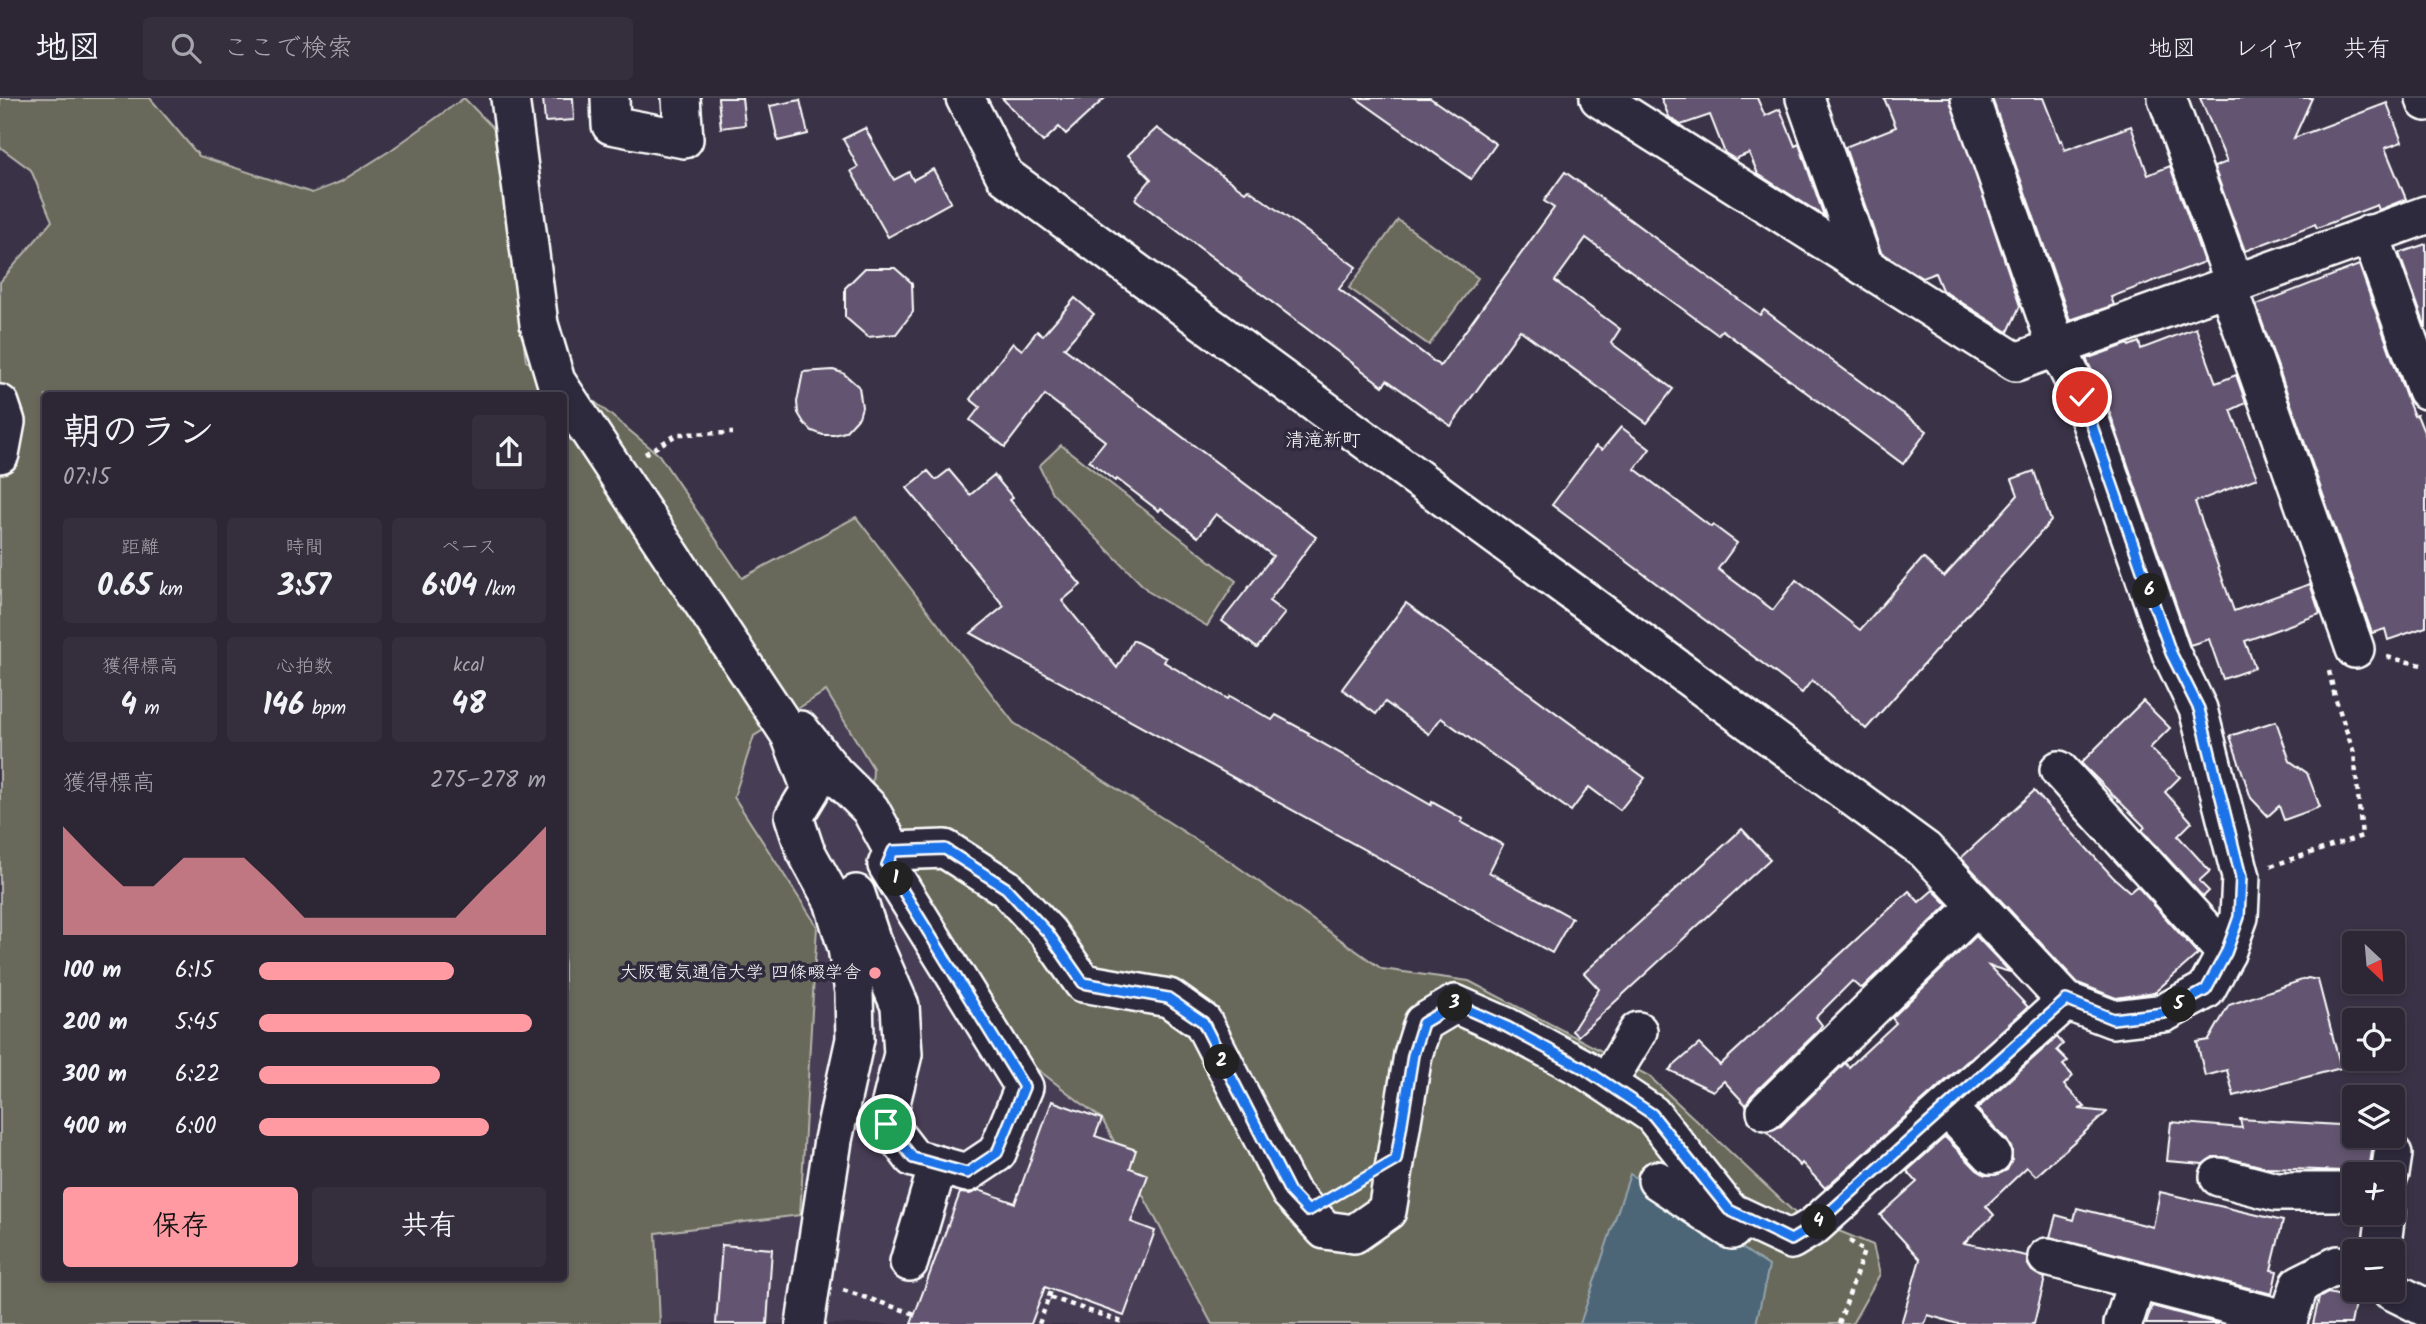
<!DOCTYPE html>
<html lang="ja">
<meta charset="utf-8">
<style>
:root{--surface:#2c2635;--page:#342e3d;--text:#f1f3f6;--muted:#a6a5ad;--line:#484350;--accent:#ff9aa2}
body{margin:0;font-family:Kalam,"Klee One",sans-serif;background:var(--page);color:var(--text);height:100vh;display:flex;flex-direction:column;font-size:26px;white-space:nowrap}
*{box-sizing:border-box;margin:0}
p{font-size:23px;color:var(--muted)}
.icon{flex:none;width:38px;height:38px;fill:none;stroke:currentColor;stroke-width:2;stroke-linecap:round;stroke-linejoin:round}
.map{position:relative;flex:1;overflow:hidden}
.details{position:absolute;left:42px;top:294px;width:525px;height:889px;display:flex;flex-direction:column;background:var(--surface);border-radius:7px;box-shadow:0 4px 10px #0003,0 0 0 2px var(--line)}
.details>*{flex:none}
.needle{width:46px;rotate:154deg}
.fabs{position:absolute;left:2342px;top:833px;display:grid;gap:14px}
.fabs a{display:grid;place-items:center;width:63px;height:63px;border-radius:7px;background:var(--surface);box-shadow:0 4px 10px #0003,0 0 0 2px var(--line);font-size:35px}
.pin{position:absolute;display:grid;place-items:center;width:60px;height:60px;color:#fff;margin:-30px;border:4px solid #fff;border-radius:50%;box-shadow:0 2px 7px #0007}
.km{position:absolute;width:35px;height:35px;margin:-18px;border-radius:50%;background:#222;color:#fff;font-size:19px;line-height:35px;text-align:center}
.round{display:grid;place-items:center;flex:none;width:74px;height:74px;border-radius:7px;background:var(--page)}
.headline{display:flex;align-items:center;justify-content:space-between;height:119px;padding:0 21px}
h1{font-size:38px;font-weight:800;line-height:52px}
.stats{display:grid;grid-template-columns:repeat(3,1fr);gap:10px;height:119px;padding:7px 21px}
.stats div{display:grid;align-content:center;border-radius:7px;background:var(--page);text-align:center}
.stats b{font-size:30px;font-weight:800}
.stats small{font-size:19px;font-weight:400}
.stats p{font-size:19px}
.chart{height:196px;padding:14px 21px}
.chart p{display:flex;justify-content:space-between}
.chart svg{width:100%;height:126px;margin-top:7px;fill:var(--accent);opacity:.7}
.action{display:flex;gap:14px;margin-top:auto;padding:14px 21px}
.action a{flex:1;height:80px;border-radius:7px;background:var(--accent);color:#111;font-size:28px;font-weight:800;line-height:80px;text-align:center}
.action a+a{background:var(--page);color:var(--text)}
ul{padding:0 21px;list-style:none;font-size:23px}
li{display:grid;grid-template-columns:112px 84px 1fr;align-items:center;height:52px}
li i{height:18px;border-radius:9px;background:var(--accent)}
header{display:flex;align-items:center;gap:42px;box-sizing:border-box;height:98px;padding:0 35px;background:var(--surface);border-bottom:2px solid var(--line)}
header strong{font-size:33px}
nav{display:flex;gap:38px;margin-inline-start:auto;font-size:24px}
.search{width:490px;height:63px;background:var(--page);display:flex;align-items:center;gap:18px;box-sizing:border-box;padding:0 24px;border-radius:7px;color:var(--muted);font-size:26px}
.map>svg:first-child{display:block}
.built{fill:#473d54}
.green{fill:#68695a;stroke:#b4b4ac;stroke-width:2;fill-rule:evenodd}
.water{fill:#4d6677;stroke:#94a3ad;stroke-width:2}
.building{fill:#645571;stroke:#fff;stroke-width:2}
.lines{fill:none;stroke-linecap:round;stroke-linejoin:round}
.minor-casing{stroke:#fff;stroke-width:42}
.path{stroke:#fff;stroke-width:4.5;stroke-dasharray:5 5;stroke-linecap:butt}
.minor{stroke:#2f2a3d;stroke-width:37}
.route-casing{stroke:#fff;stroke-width:14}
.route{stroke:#1a73e8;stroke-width:9}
.poi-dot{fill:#ff9aa2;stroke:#2f2a3d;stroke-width:2.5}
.labels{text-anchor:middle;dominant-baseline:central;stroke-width:7;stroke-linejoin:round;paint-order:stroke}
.poi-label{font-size:18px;fill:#fff;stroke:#2f2a3d;text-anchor:end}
.neighbourhood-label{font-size:19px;fill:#fff;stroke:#2f2a3d}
</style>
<header>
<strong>地図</strong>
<div class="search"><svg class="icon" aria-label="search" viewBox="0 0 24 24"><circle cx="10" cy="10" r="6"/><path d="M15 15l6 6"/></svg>ここで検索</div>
<nav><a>地図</a><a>レイヤ</a><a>共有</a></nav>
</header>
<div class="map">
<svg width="2426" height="1226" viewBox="0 0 2426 1226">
<rect width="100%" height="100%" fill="#3a3347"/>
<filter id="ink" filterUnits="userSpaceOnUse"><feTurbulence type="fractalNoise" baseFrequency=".0143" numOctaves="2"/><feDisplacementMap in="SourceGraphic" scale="14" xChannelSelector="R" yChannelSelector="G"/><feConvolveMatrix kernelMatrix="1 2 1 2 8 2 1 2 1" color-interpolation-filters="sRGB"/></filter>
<g filter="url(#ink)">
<path class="built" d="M812,570L1263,1226H0L46,1180H564L705,618Z"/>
<g class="green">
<path d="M0,0H150L199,58L312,95L340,84L391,52L464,0L497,34L526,263L595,304L659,357L742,480L856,419L1014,625L1231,764L1382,871L1469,883L1649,978L1795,1115L1873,1147L1880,1176L1852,1226H1212L1102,1021L1003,945L872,689L873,670L826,593L754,638L734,699L817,828L800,1117L656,1135L660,1226H0V184L52,123L31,72L0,49ZM46,298H564V1180H46Z"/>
<path d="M1398,122L1478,180L1429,247L1349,190Z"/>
<path d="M1061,347L1236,483L1207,528L1149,494L1052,395L1039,368Z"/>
</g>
<path class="water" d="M1630,1076L1769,1168L1756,1226H1580Z"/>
<g class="building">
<path d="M543,0H573L574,22L545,24Z"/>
<path d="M718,0H742L745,27L721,30Z"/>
<path d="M1002,0H1105L1066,36L1059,29L1043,44Z"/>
<path d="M1356,0H1430L1496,46L1471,81Z"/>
<path d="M1661,0H1757L1765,18L1780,11L1795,48L1799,46L1824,118L1758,76L1749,55L1735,61L1725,55L1710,17L1681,27L1669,19Z"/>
<path d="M1884,0H1950L2020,208L2008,234L1942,192L1935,175L1922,180L1881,154L1845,49L1896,29Z"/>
<path d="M1992,0H2043L2060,43L2062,42L2065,52L2131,28L2148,77L2170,68L2204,164L2111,199L2114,207L2070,222Z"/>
<path d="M2200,0H2312L2294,40L2387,5L2402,44L2385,50L2406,101L2379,112L2377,107L2317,130L2315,126L2245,153L2214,69L2227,64Z"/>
<path d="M800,2L808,36L778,43L770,8Z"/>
<path d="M865,30L894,82L909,74L913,82L933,71L951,104L888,139L851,73L858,69L843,41Z"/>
<path d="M1157,30L1245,94L1248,91L1356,169L1339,191L1440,268L1554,110L1544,103L1565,74L1760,217L1764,212L1927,333L1903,366L1722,232L1718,237L1586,140L1555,183L1620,231L1611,245L1673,291L1647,325L1520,232L1451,328L1387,282L1383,288L1135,101L1151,81L1128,57Z"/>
<path d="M2426,146V230L2399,155Z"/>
<path d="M2359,167L2406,299L2414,318L2417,317L2426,339V529L2388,542L2385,531L2372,535L2256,207Z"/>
<path d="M865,170H895L912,185L913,214L896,236L868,239L845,219V190Z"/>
<path d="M1075,200L1094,216L1064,250L1316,439L1269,503L1285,515L1257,550L1222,523L1273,458L1216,416L1198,439L1161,410L1159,413L1117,381L1115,383L1089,363L1105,343L1045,297L1005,349L970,322L980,309L970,301L1013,245L1022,252L1037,233L1043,237Z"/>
<path d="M2196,230L2216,285L2236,277L2246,305L2231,312L2257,380L2195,404L2234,513L2310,486L2320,516L2245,543L2255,570L2223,581L2209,541L2190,547L2102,292L2086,261L2128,246L2129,248L2139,244L2141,251Z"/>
<path d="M833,272L843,275L859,289L862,309L859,319L845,334L834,337H823L812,333L804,325L798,315L797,304L803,274Z"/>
<path d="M1621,329L1650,351L1635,371L1711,429L1713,427L1737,445L1718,471L1773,512L1796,482L1860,532L1923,460L1944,479L2018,397L2012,381L2034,373L2051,423L1866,631L1812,582L1802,595L1552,407L1596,348L1602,352Z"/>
<path d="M949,372L970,397L994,377L1013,400L1010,402L1081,487L1062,503L1117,570L1133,542L1166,560L1164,564L1228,601L1230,598L1272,622L1276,617L1309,635L1308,637L1431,707L1432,704L1463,721L1461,724L1503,747L1489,774L1572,820L1552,855L971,535L1004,508L907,390L928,373L936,382Z"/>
<path d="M1406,505L1645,680L1620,712L1589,689L1571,713L1441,620L1429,636L1385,604L1376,616L1342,591Z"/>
<path d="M2143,603L2170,630L2150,650L2180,679L2165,694L2192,724L2178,738L2210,773L2199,783L2209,793L2203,799L2142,732L2145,729L2081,665Z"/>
<path d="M2276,623L2290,663L2307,675L2320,709L2284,722L2279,708L2268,718L2251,700L2230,638Z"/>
<path d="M2034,693L2113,779L2130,794L2137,788L2198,856L2155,894L2116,900L2078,885L1961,760Z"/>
<path d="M1742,731L1770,761L1578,938L1572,933L1599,891L1584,875Z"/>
<path d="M1933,792L1948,807L1863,889L1860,890L1852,883L1816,919L1822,927L1816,935L1751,998L1746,1007L1724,983L1713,993L1669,972L1699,946L1720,967L1909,793L1919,804Z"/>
<path d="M1976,838L2010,874L1989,868L2028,909L1825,1090L1802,1065L1800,1068L1766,1033L1781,1028L1845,965L1849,969L1896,925L1892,920Z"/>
<path d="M2308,880L2318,882L2341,970L2234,998L2227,972L2205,978L2197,944L2209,942L2229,907Z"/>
<path d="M2057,939L2063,946L2057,952L2068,963L2063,967L2073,978L2064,987L2085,1009L2079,1011L2107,1014L2036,1078L2027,1069L1986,1108L1994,1117L1964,1145L2027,1158V1165L2032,1173L2045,1180L2034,1226H1958L1928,1217L1925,1226H1901L1920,1161L1880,1117L1917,1084L1907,1073L1945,1039L1977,1072L1985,1077H1996L2007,1072L2012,1062V1051L2007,1042L1977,1011Z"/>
<path d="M1052,1003L1102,1021L1095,1038L1136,1052L1130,1070L1148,1077L1131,1124L1155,1133L1124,1218L1045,1189L1031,1226H911L960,1095L970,1096L979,1092L1015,1105Z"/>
<path d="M2240,1021L2354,1028V1038H2383L2376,1044L2372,1052L2369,1074L2268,1070L2224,1059H2213L2203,1066L2167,1063L2171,1024L2242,1030Z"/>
<path d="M2160,1094L2283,1123L2271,1172L2277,1173L2272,1196L2050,1139L2056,1117L2074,1122L2077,1110L2153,1129Z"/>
<path d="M722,1147L772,1151L767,1226H716Z"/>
<path d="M2328,1195L2356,1201L2351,1226H2313L2319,1200Z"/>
<path d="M2152,1208L2219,1226H2146Z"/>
</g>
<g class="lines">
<defs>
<g id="minor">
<path d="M510,0L539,226L556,283L790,637L811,691L794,719L805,752L833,803L847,850L854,894L855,941L833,1042L805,1226"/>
<path d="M610,0L611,27L684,41L681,0"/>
<path d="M965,0L1005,78L1925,752L2066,903L2113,921L2164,915L2206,892L2226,855L2239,819L2241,779L2198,611L2171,555L2082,299L2057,250L1970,0"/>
<path d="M1599,0L2016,264L2426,117"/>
<path d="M1805,0L1864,168"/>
<path d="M2167,0L2234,184"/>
<path d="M2425,0L2426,4"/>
<path d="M2370,136L2426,292"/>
<path d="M2227,187L2355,551"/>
<path d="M0,306L6,324L0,356"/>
<path d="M790,637L800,632L834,675L870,711L893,753L945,751L1006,790L1048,835L1083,885L1169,900L1203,924L1290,1094L1325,1132L1354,1136L1387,1113L1413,957L1423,925L1455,906L1507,929L1583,970L1652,1016L1729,1113L1791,1142L1814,1128L2066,903"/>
<path d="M2059,672L2226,855"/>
<path d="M856,796L871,841L900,908L903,956L886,1025L913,1060L967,1075L997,1055L1024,989L887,767L893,753"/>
<path d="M1607,985L1638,933"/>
<path d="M1947,1010L1992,1057"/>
<path d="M1766,1013L1977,808"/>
<path d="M2390,1076L2393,1056"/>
<path d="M2219,1079L2276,1094H2354"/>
<path d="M1657,1082L1732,1132"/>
<path d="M2381,1153L2386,1115"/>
<path d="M2047,1159L2288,1222"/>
<path d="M909,1164L938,1067"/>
<path d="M2390,1192L2426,1210"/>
<path d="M2123,1226L2137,1183"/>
<path d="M2287,1226L2300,1186L2338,1167L2354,1174"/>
</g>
</defs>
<use href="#minor" class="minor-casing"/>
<g class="path">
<path d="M645,356L678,336L733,335"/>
<path d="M2387,559L2426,568"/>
<path d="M2271,768L2362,738L2354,655L2335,599L2329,573"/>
<path d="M1336,1097L1359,1084"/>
<path d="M843,1192L915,1216"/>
<path d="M1049,1199L1051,1192"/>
<path d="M1039,1226L1049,1199L1122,1224"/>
<path d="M1839,1226L1864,1153L1847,1141"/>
</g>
<use href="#minor" class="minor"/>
</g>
</g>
<g class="lines" filter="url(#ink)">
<defs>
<path id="route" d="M886,1026L913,1060L967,1075L997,1055L1024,989L887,767L893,753L945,751L1006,790L1048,835L1083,885L1168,900L1203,924L1290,1094L1308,1113L1396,1062L1413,957L1423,925L1455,906L1507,929L1583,970L1652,1016L1729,1112L1791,1142L1814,1128L2066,902L2113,921L2164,915L2206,892L2226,855L2239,819L2241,779L2199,611L2171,555L2082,299"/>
</defs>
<use href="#route" class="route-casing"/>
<use href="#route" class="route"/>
</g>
<circle class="poi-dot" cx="875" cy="875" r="7"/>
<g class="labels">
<g class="poi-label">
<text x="861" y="875">大阪電気通信大学 四條畷学舎</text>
</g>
<g class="neighbourhood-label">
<text x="1323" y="343">清滝新町</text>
</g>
</g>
</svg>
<div class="fabs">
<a><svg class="needle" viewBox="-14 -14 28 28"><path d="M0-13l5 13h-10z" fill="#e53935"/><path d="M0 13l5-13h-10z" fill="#a6a5ad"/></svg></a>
<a><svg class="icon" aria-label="locate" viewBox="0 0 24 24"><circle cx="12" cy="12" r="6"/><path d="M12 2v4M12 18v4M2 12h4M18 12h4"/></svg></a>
<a><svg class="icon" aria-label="layers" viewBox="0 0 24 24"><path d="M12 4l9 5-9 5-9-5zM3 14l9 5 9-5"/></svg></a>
<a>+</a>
<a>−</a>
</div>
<div class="pin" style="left:886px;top:1026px;background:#1e9e55"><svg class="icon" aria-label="arrive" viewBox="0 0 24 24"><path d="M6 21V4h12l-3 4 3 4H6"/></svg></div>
<div class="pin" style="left:2082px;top:299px;background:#d93025"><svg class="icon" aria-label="check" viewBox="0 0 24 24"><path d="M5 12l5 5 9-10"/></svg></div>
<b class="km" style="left:896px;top:781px">1</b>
<b class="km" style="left:1222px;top:964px">2</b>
<b class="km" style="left:1455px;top:906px">3</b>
<b class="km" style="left:1819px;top:1124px">4</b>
<b class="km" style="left:2179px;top:907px">5</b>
<b class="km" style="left:2150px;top:493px">6</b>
<section class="details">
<div class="headline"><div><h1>朝のラン</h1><p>07:15</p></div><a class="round"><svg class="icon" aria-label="share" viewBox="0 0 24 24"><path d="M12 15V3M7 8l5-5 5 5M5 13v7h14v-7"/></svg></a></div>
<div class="stats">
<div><p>距離</p><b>0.65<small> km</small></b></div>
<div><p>時間</p><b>3:57</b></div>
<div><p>ペース</p><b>6:04<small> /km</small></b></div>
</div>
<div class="stats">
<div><p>獲得標高</p><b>4<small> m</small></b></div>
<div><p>心拍数</p><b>146<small> bpm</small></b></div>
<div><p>kcal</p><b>48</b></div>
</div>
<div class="chart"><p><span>獲得標高</span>275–278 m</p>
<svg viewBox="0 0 160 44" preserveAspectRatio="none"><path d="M0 44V6L10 17L20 27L30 27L40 17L50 17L60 17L70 27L80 38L90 38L100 38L110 38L120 38L130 38L140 27L150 17L160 6V44z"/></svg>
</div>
<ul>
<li><b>100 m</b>6:15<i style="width:68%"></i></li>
<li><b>200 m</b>5:45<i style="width:95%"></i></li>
<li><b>300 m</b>6:22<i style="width:63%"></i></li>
<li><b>400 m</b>6:00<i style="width:80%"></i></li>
</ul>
<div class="action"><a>保存</a><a>共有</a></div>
</section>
</div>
